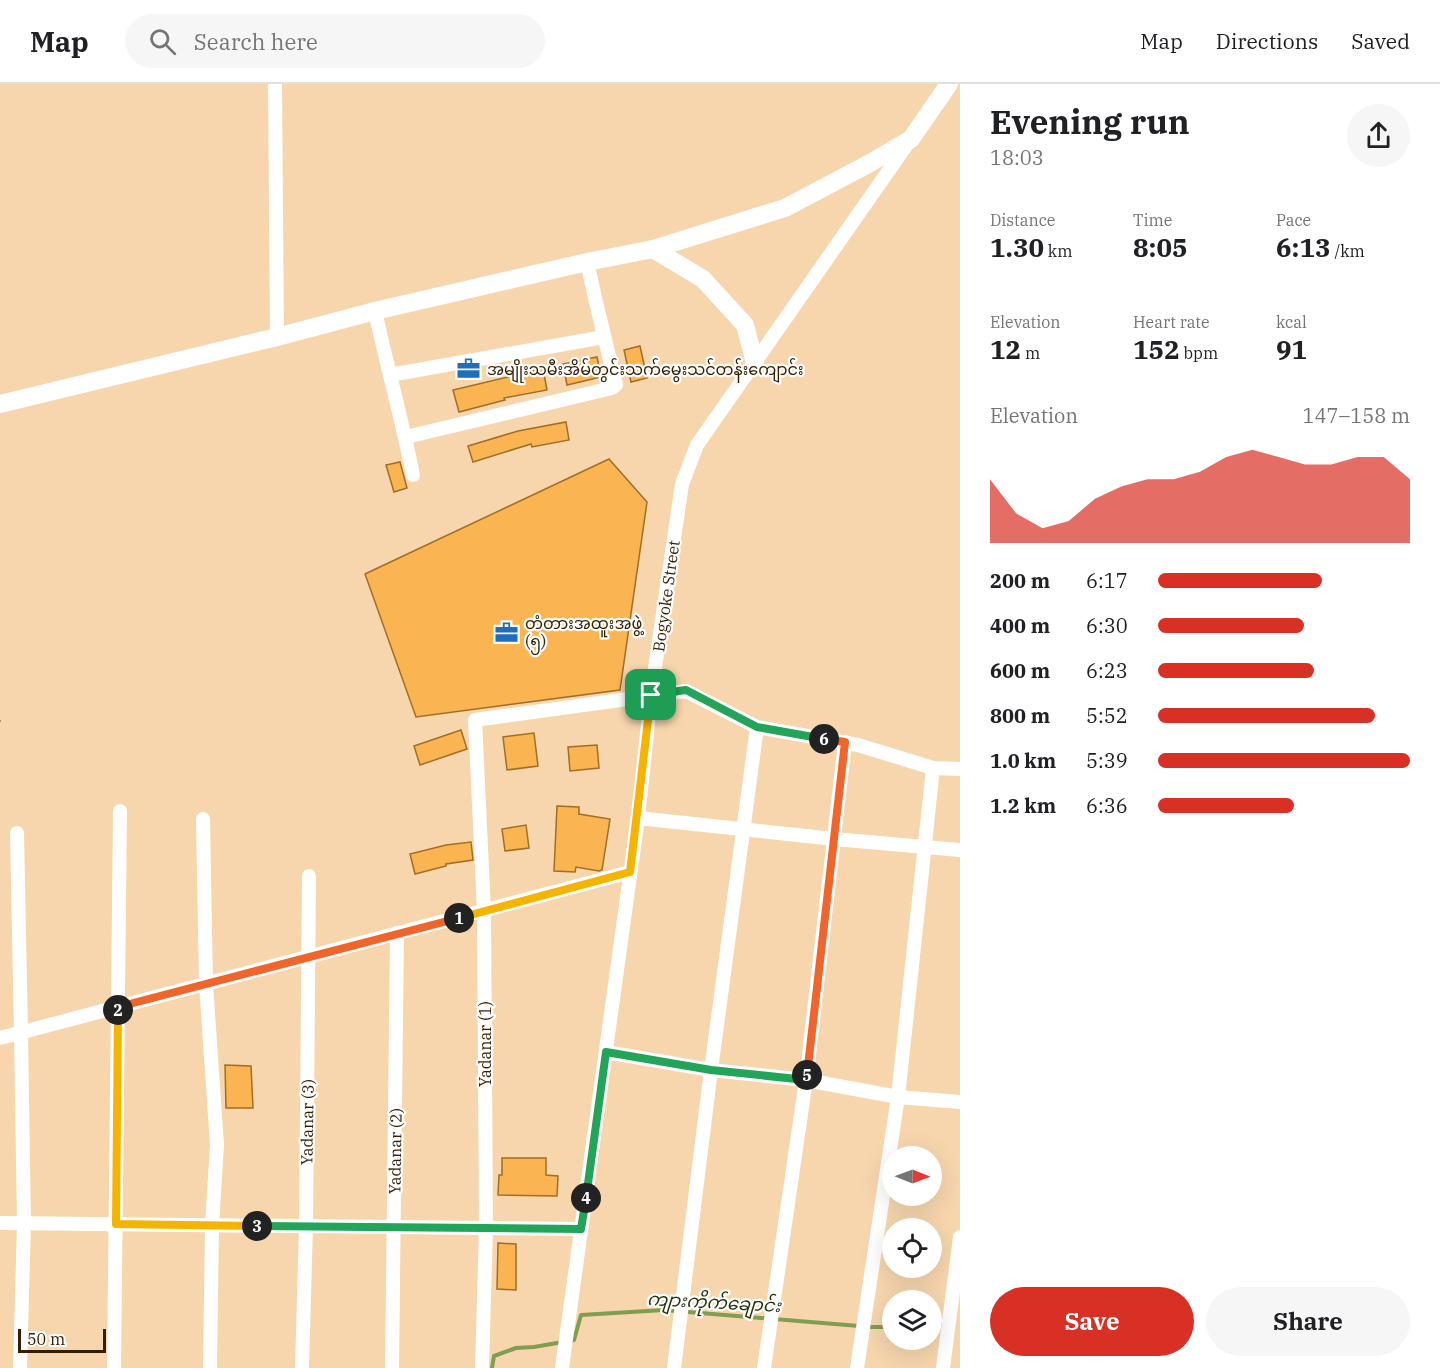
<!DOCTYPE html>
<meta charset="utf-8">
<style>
:root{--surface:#fff;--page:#f6f6f6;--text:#202124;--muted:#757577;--line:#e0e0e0;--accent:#d93025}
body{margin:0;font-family:"IBM Plex Serif","Noto Sans Myanmar",serif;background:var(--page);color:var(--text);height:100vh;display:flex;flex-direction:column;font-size:22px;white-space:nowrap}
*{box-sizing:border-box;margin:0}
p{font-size:20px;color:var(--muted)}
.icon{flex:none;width:33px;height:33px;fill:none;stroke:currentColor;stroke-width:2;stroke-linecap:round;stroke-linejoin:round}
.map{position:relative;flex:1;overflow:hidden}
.details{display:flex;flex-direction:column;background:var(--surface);width:480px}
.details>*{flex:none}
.needle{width:39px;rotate:91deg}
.tools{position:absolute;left:882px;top:1062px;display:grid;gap:12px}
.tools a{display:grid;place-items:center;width:60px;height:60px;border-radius:50%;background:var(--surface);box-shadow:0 6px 24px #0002;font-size:30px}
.scale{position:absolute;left:18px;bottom:15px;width:88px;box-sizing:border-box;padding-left:6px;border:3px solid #341f02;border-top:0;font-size:16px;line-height:21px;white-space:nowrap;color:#341f02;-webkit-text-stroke:4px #fdfdfd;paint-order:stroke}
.pin{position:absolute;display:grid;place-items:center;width:51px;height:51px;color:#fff;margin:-26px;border-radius:12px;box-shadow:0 3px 9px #0006}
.km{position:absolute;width:30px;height:30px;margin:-15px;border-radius:50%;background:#222;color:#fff;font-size:16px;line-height:30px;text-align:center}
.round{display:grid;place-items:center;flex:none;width:63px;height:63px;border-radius:32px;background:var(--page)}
.headline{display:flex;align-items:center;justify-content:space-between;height:102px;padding:0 30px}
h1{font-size:33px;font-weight:700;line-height:45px}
.stats{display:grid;grid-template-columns:repeat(3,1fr);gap:9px;height:102px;padding:6px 30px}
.stats div{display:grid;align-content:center}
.stats b{font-size:26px;font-weight:700}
.stats small{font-size:16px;font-weight:400}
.stats p{font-size:16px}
.chart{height:168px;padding:12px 30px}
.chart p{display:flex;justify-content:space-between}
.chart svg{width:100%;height:108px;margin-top:6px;fill:var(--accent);opacity:.7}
.primary-button{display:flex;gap:12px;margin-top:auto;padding:12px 30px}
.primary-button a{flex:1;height:69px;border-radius:36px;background:var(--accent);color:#fff;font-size:24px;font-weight:700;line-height:69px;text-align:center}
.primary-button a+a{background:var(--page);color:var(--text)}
ul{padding:0 30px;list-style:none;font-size:20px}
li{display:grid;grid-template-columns:96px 72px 1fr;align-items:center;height:45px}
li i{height:15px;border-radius:8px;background:var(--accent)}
header{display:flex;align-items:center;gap:36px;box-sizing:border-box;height:84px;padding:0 30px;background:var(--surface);border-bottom:2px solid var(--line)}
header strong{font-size:28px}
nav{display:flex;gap:33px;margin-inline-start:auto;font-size:21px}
.search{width:420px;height:54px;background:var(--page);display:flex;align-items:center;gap:15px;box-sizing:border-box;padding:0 21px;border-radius:33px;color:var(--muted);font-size:22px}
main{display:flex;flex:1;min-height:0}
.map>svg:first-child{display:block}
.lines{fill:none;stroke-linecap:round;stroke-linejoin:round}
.stream{stroke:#7f9e51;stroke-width:4}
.building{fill:#fab452;stroke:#a06e25;stroke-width:1.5}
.path{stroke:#ad906c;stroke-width:2;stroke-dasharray:4.5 4.5;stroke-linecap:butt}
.minor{stroke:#fff;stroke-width:14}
.major{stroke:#fff;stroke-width:18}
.split-1-casing{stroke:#fff;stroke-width:12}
.split-2-casing{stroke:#fff;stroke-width:12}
.split-3-casing{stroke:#fff;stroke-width:12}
.split-4-casing{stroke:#fff;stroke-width:12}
.split-5-casing{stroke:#fff;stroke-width:12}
.split-6-casing{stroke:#fff;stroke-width:12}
.split-7-casing{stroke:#fff;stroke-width:12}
.split-1{stroke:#f5b400;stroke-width:8}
.split-2{stroke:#f0652b;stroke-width:8}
.split-3{stroke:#f5b400;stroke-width:8}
.split-4{stroke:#22a559;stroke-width:8}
.split-5{stroke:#22a559;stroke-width:8}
.split-6{stroke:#f0652b;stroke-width:8}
.split-7{stroke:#22a559;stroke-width:8}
.labels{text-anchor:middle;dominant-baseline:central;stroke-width:4.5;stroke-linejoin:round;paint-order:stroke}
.poi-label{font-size:16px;fill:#341f02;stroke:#fdfdfd;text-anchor:start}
.street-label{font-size:16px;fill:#341f02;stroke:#fdfdfd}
.water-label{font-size:18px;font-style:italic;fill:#1f330c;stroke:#fdfdfd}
</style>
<header>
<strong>Map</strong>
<div class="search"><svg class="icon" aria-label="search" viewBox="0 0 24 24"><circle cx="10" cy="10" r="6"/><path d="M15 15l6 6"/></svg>Search here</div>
<nav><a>Map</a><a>Directions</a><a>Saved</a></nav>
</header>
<main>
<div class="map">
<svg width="960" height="1284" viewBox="0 0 960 1284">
<rect width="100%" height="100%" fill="#f7d6ae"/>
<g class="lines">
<g class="stream">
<path d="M932,1241H944"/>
<path d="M866,1243H892"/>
<path d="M492,1284L494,1272L516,1264L534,1263L574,1256L581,1231L664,1226L859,1242"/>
</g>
</g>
<g class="building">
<path d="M640,262L647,294L631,298L624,266Z"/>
<path d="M597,273L601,293L567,301L563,280Z"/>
<path d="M543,285L547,306L504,314L505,316L459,328L453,306L508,293V291Z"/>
<path d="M566,338L569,356L532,363L531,360L473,378L468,362L518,347Z"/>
<path d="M609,375L647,418L620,606L416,633L365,490Z"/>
<path d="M400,378L407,404L394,408L386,381Z"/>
<path d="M461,646L467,665L420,681L414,662Z"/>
<path d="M534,649L538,682L507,686L503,653Z"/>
<path d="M597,661L599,684L570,687L568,663Z"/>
<path d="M557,722L579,723V730L610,735L602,786L599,787L576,783L575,788L554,787Z"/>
<path d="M526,741L529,764L505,767L502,745Z"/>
<path d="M471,758L473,776L446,780V782L415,790L410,770L446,761Z"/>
<path d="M225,981L251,982L253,1024H226Z"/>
<path d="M502,1074H546V1091L558,1092L557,1112L498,1111L499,1091H502Z"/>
<path d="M498,1159L516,1160V1206L497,1205Z"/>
</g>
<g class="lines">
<path class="path" d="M0,637H1"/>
<g class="minor">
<path d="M275,0L277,253"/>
<path d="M375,227C387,282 402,336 413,391"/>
<path d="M390,291L604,253"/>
<path d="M406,353L612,304L616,301L596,218L587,178"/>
<path d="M638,734L834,755L960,766"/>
<path d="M203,735L206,900L217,1061L212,1141L210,1284"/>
<path d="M17,749L21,949L24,1139L20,1284"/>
<path d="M0,954L630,788"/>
<path d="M606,968L711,986L806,996L898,1013L960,1018"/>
<path d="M0,1139L581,1145"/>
<path d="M114,1284L120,727"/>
<path d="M302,1284L306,1142L309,792"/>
<path d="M392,1284L397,849"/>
<path d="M482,1284L486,1144L484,827L475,636L686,607L757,643L858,661L933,684L960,685"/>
<path d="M562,1284L638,734L651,611L682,400L697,361L908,59"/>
<path d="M674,1284L711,986L757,643"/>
<path d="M764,1284L806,996L845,658"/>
<path d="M857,1284L898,1013L933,684"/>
<path d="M943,1284L960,1153"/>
</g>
<g class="major">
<path d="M653,165L703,195L745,241L755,279"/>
<path d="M0,320L277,253L375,227L587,178L653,165L785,124L872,78L911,55L949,0"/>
</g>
</g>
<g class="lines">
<defs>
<path id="split-1" d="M459,834L630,788L651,611"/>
<path id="split-2" d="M118,926V923L459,834"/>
<path id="split-3" d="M118,926L116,1140L257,1142"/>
<path id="split-4" d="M257,1142L581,1145L586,1114"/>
<path id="split-5" d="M586,1114L606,968L711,986L806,996L807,991"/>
<path id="split-6" d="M807,991L845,658L824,655"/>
<path id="split-7" d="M651,611L686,606L757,643L824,655"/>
</defs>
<use href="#split-1" class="split-1-casing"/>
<use href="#split-2" class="split-2-casing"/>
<use href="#split-3" class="split-3-casing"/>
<use href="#split-4" class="split-4-casing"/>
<use href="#split-5" class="split-5-casing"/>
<use href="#split-6" class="split-6-casing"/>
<use href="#split-7" class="split-7-casing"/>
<use href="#split-1" class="split-1"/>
<use href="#split-2" class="split-2"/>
<use href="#split-3" class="split-3"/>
<use href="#split-4" class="split-4"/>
<use href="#split-5" class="split-5"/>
<use href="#split-6" class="split-6"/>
<use href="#split-7" class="split-7"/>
</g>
<defs>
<symbol id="office-bare" viewBox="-9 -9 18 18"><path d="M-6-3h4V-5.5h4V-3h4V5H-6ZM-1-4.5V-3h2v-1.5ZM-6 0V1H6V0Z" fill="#1e6ebd" stroke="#fdfdfd" stroke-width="2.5" paint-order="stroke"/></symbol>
</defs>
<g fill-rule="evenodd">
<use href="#office-bare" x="452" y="268" width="33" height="33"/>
<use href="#office-bare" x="490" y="532" width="33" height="33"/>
</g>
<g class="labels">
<g class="poi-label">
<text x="487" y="285">အမျိုးသမီးအိမ်တွင်းသက်မွေးသင်တန်းကျောင်း</text>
<text x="525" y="539">တံတားအထူးအဖွဲ့<tspan x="525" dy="18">(၅)</tspan></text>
</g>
<g class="street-label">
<text transform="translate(666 512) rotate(-82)">Bogyoke Street</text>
<text transform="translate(485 960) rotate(-90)">Yadanar (1)</text>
<text transform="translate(307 1038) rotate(-89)">Yadanar (3)</text>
<text transform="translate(395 1067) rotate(-89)">Yadanar (2)</text>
</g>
<g class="water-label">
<text transform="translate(714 1218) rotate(3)">ကျားကိုက်ချောင်း</text>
</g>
</g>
</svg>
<div class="tools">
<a><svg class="needle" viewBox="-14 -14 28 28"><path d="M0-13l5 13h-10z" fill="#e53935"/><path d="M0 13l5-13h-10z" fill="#757577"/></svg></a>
<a><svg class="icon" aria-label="locate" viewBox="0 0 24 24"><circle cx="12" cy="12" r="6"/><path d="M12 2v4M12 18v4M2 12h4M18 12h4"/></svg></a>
<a><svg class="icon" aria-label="layers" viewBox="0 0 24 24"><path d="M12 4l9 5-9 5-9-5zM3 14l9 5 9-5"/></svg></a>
</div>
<div class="scale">50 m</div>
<div class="pin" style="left:651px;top:611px;background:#1e9e55"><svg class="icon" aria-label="arrive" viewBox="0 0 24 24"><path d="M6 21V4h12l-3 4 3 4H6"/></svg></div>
<b class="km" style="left:459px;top:834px">1</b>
<b class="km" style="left:118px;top:926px">2</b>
<b class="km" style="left:257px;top:1142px">3</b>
<b class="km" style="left:586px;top:1114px">4</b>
<b class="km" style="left:807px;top:991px">5</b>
<b class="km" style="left:824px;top:655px">6</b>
</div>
<section class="details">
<div class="headline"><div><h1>Evening run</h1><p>18:03</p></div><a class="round"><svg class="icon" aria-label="share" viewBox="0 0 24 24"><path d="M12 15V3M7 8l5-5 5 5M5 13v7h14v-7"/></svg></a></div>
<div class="stats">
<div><p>Distance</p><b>1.30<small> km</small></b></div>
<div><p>Time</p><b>8:05</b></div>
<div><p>Pace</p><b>6:13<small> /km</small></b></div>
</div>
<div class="stats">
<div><p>Elevation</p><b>12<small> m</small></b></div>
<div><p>Heart rate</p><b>152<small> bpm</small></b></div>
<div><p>kcal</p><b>91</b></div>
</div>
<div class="chart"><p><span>Elevation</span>147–158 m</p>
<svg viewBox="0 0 160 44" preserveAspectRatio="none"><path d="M0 44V18L10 32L20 38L30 35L40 26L50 21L60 18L70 18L80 15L90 9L100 6L110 9L120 12L130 12L140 9L150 9L160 18V44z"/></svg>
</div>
<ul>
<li><b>200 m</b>6:17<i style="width:65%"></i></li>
<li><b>400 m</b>6:30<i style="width:58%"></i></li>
<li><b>600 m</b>6:23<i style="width:62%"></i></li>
<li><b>800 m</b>5:52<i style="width:86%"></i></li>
<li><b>1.0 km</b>5:39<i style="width:100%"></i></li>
<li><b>1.2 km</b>6:36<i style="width:54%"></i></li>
</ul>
<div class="primary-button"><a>Save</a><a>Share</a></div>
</section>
</main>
